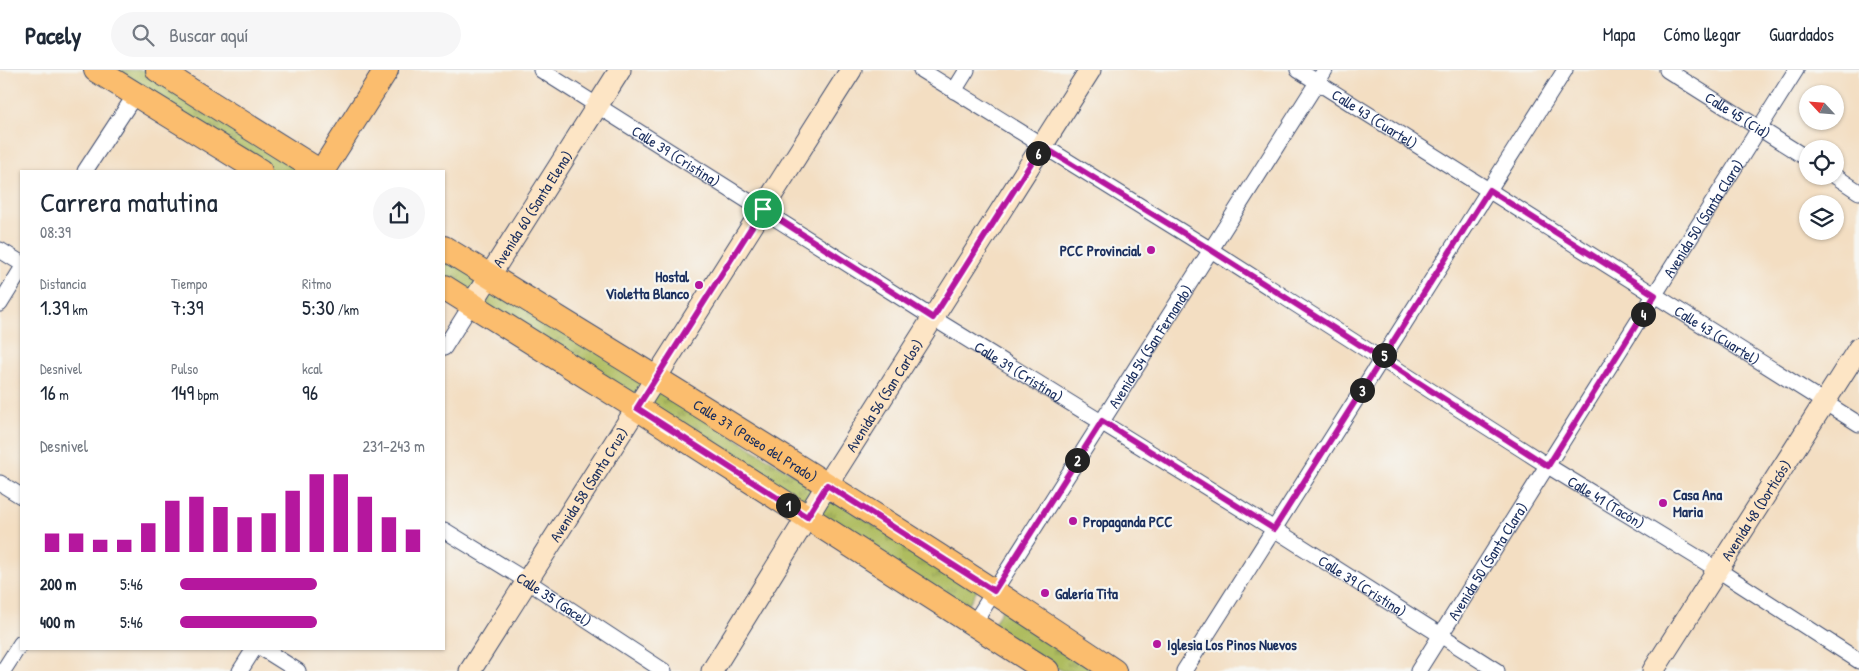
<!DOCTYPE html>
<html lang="es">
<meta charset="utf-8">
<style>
:root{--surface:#fff;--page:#f6f6f7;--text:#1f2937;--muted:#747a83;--line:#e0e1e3;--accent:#b5179e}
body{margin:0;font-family:"Patrick Hand",sans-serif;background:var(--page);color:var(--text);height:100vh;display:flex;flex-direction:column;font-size:19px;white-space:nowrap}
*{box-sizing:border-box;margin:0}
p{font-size:16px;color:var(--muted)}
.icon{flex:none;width:28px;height:28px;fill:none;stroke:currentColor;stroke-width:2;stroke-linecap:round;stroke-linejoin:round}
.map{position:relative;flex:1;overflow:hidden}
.panel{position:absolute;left:20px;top:100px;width:425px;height:480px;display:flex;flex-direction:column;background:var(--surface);border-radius:0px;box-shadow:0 1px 4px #0004}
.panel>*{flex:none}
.needle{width:32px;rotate:296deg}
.controls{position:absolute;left:1799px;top:15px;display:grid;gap:10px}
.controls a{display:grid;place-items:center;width:45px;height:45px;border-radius:50%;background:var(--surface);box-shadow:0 1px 4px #0004;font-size:25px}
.pin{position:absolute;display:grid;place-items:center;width:42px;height:42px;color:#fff;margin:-21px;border:2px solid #fff;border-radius:50%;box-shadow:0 1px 5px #0007}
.km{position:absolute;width:25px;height:25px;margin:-12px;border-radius:50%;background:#222;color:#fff;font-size:14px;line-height:25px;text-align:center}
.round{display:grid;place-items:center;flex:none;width:52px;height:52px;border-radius:26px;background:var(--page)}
.headline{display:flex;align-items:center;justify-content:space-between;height:85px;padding:0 20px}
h1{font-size:28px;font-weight:600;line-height:38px}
.metrics{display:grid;grid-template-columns:repeat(3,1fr);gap:8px;height:85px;padding:5px 20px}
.metrics div{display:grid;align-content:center}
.metrics b{font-size:21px;font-weight:600}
.metrics small{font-size:14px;font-weight:400}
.metrics p{font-size:14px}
.chart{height:140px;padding:10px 20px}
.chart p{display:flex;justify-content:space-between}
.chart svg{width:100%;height:90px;margin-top:5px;stroke:var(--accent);stroke-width:6}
ul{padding:0 20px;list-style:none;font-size:16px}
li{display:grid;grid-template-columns:80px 60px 1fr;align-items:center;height:38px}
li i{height:12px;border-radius:6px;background:var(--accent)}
header{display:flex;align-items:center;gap:30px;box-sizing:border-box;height:70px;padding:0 25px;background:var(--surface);border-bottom:1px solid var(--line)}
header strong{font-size:24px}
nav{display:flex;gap:28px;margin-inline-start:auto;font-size:18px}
.search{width:350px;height:45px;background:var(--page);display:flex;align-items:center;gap:12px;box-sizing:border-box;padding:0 18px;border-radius:28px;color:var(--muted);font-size:19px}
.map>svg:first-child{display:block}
.grass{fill:url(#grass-tufts);stroke:#64765e}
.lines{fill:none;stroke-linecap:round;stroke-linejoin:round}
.street-casing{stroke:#3b496d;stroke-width:17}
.secondary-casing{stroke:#3b496d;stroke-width:23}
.primary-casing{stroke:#3b496d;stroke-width:26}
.street{stroke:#fff;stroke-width:15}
.secondary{stroke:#fde5c5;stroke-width:21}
.primary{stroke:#fbbd6e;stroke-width:24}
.route-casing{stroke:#fff;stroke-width:10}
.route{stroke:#b5179e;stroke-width:6}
.poi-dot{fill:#b5179e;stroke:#f6f6f2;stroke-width:2}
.labels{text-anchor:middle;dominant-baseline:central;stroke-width:4.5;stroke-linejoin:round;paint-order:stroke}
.street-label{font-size:15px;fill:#1b2f5e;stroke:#f6f6f2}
.poi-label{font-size:15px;font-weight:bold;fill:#1b2f5e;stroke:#f6f6f2;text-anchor:start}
</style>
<header>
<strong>Pacely</strong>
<div class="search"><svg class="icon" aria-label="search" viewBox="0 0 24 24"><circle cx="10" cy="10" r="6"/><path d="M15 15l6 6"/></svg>Buscar aquí</div>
<nav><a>Mapa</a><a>Cómo llegar</a><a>Guardados</a></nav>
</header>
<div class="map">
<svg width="1859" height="601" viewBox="0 0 1859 601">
<defs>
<pattern id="grass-tufts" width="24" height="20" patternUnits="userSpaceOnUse" patternTransform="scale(1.25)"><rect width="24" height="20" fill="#aebc5e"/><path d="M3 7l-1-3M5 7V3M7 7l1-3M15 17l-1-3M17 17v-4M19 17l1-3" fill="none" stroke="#8d9951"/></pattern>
</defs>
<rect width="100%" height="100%" fill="#f6f6f2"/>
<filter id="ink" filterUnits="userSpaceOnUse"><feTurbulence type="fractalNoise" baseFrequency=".02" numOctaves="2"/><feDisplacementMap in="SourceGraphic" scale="10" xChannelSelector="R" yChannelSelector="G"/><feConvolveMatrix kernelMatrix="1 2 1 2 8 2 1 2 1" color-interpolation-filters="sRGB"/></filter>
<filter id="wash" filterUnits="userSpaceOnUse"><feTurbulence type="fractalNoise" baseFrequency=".0096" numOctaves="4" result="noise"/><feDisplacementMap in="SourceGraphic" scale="20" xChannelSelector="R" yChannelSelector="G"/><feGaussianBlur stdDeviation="1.12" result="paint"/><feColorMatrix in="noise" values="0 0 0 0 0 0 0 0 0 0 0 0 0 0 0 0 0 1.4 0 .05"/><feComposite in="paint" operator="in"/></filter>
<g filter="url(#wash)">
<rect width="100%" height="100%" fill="#f3dec2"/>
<g class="grass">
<path d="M108,0H145L309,101H272Z"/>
<path d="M444,185L977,520L965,540L444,209Z"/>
<path d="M1004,537L1102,601H1062L992,556Z"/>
</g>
</g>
<g filter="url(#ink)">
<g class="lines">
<defs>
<g id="street">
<path id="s1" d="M541,0L933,248L1274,459L1497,601"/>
<path id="s2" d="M921,0L1211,180L1548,396L1718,500L1859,591"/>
<path id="s3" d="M1298,0L1859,354"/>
<path id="s4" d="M1667,0L1808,89"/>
<path d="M954,21L967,0"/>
<path d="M85,101L135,25"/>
<path d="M1835,106L1859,122"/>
<path d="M0,180L21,193"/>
<path d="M0,234L21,200"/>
<path d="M444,278L471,235"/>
<path d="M0,413L21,426"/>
<path id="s5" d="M444,460L527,511L664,601"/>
<path id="s6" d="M974,553L1325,0"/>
<path d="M263,579L298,601"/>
<path d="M3,601L21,573"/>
<path d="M240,601L254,579"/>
<path d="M1184,601L1565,0"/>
<path id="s7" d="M1418,601L1796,0"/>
</g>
<g id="secondary">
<path id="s8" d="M471,235L620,0"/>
<path id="s9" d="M470,601L851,0"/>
<path id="s10" d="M712,601L830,410L1090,0"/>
<path id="s11" d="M1653,601L1859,278"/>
</g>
<g id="primary">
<path d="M96,0L260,101"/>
<path d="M158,0L319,101"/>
<path d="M322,101L386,0"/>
<path id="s12" d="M444,178C669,316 895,454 1114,601"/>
<path d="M444,217L637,338L1047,601"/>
</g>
</defs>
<use href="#street" class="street-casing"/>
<use href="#secondary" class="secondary-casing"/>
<use href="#primary" class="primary-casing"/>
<use href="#street" class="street"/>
<use href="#secondary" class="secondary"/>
<use href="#primary" class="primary"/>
</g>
</g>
<g class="lines" filter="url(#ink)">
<defs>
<path id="route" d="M763,139L637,338L807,447L827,415L994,521L1102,351L1274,459L1382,289L1548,396L1655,225L1489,120L1382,289L1211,180L1042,76L933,248L763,139"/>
</defs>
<use href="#route" class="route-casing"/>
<use href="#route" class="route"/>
</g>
<g class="poi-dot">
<circle cx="1151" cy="180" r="5"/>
<circle cx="699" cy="215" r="5"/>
<circle cx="1663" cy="433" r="5"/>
<circle cx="1073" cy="451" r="5"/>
<circle cx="1045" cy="523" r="5"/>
<circle cx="1157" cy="574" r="5"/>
</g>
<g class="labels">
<g class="street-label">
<text stroke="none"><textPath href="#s4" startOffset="84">Calle 45 (Cid)</textPath></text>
<text stroke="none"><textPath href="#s3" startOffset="91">Calle 43 (Cuartel)</textPath></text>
<text stroke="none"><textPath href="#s1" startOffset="160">Calle 39 (Cristina)</textPath></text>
<text stroke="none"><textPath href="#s8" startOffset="114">Avenida 60 (Santa Elena)</textPath></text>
<text stroke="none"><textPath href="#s7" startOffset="535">Avenida 50 (Santa Clara)</textPath></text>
<text stroke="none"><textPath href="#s3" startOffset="496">Calle 43 (Cuartel)</textPath></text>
<text stroke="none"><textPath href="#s6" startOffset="328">Avenida 54 (San Fernando)</textPath></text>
<text stroke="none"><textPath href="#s1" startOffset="565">Calle 39 (Cristina)</textPath></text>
<text stroke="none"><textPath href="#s10" startOffset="325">Avenida 56 (San Carlos)</textPath></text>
<text stroke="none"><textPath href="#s12" startOffset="366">Calle 37 (Paseo del Prado)</textPath></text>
<text stroke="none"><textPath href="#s9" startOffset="221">Avenida 58 (Santa Cruz)</textPath></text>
<text stroke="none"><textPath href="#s2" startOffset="810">Calle 41 (Tacón)</textPath></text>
<text stroke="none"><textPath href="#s11" startOffset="191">Avenida 48 (Dorticós)</textPath></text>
<text stroke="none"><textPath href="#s7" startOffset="130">Avenida 50 (Santa Clara)</textPath></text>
<text stroke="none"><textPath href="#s1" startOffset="970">Calle 39 (Cristina)</textPath></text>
<text stroke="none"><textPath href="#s5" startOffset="130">Calle 35 (Gacel)</textPath></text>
</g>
<g class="poi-label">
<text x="1141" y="180" text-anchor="end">PCC Provincial</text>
<text x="689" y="206" text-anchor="end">Hostal<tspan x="689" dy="17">Violetta Blanco</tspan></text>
<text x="1673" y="424">Casa Ana<tspan x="1673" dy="17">Maria</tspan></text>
<text x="1083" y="451">Propaganda PCC</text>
<text x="1055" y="523">Galería Tita</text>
<text x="1167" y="574">Iglesia Los Pinos Nuevos</text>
</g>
</g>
</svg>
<div class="controls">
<a><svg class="needle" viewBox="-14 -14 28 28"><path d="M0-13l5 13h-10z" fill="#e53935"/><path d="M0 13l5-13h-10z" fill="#747a83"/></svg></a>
<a><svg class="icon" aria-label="locate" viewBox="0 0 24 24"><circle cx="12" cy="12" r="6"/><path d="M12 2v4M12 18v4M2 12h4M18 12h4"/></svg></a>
<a><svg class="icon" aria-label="layers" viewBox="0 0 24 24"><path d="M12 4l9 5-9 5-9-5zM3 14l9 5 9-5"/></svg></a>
</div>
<div class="pin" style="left:763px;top:139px;background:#1e9e55"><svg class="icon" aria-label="arrive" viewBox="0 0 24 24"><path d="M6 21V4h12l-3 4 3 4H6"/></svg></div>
<b class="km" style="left:788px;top:435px">1</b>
<b class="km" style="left:1077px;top:390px">2</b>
<b class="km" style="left:1362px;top:320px">3</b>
<b class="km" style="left:1643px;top:244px">4</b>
<b class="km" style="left:1384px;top:285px">5</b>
<b class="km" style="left:1038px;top:83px">6</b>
<section class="panel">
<div class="headline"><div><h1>Carrera matutina</h1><p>08:39</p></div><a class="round"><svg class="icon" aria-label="share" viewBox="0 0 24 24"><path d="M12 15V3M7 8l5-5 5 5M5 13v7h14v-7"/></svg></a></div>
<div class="metrics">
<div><p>Distancia</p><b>1.39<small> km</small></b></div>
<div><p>Tiempo</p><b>7:39</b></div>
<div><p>Ritmo</p><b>5:30<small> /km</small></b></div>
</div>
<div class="metrics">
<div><p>Desnivel</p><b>16<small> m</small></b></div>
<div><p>Pulso</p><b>149<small> bpm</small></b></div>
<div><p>kcal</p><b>96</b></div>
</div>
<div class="chart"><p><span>Desnivel</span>231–243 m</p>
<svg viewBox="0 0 160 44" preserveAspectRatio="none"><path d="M5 44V35M15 44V35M25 44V38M35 44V38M45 44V30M55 44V19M65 44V17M75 44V22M85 44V27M95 44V25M105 44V14M115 44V6M125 44V6M135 44V17M145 44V27M155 44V33"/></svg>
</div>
<ul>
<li><b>200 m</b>5:46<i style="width:56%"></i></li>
<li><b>400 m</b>5:46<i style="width:56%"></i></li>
</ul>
</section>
</div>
